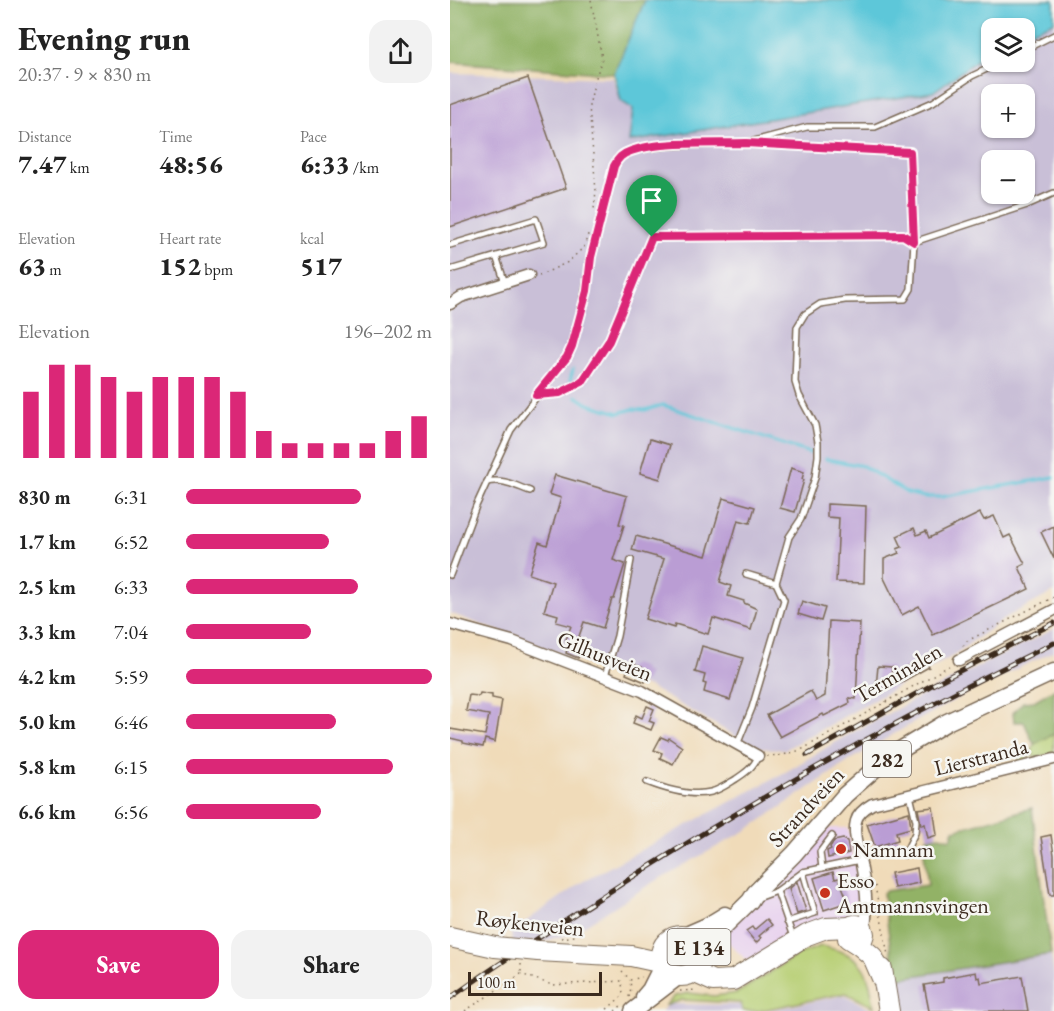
<!DOCTYPE html>
<meta charset="utf-8">
<style>
:root{--surface:#fff;--page:#f2f2f2;--text:#222;--muted:#767676;--accent:#db2777}
body{margin:0;font-family:"EB Garamond",serif;background:var(--page);color:var(--text);height:100vh;display:flex;flex-direction:column;font-size:22px;white-space:nowrap}
*{box-sizing:border-box;margin:0}
p{font-size:20px;color:var(--muted)}
.icon{flex:none;width:33px;height:33px;fill:none;stroke:currentColor;stroke-width:2;stroke-linecap:round;stroke-linejoin:round}
.map{position:relative;flex:1;overflow:hidden}
.side{display:flex;flex-direction:column;background:var(--surface);width:450px}
.side>*{flex:none}
.controls{position:absolute;left:531px;top:18px;display:grid;gap:12px}
.controls a{display:grid;place-items:center;width:54px;height:54px;border-radius:12px;background:var(--surface);box-shadow:0 2px 4px #0004;font-size:30px}
.scale{position:absolute;left:18px;bottom:15px;width:134px;box-sizing:border-box;padding-left:6px;border:3px solid #3b2a1e;border-top:0;font-size:16px;line-height:21px;white-space:nowrap;color:#3b2a1e;-webkit-text-stroke:4px #f6f6f2;paint-order:stroke}
.pin{position:absolute;display:grid;place-items:center;width:51px;height:51px;color:#fff;margin:-62px -26px;border-radius:50% 50% 50% 0;rotate:-45deg;box-shadow:0 0 6px #0007}
.pin .icon{rotate:45deg}
.round{display:grid;place-items:center;flex:none;width:63px;height:63px;border-radius:18px;background:var(--page)}
.summary{display:flex;align-items:center;justify-content:space-between;height:102px;padding:0 18px}
h1{font-size:33px;font-weight:800;line-height:45px}
.metrics{display:grid;grid-template-columns:repeat(3,1fr);gap:9px;height:102px;padding:6px 18px}
.metrics div{display:grid;align-content:center}
.metrics b{font-size:26px;font-weight:800}
.metrics small{font-size:16px;font-weight:400}
.metrics p{font-size:16px}
.chart{height:168px;padding:12px 18px}
.chart p{display:flex;justify-content:space-between}
.chart svg{width:100%;height:108px;margin-top:6px;stroke:var(--accent);stroke-width:6}
.action{display:flex;gap:12px;margin-top:auto;padding:12px 18px}
.action a{flex:1;height:69px;border-radius:18px;background:var(--accent);color:#fff;font-size:24px;font-weight:800;line-height:69px;text-align:center}
.action a+a{background:var(--page);color:var(--text)}
ul{padding:0 18px;list-style:none;font-size:20px}
li{display:grid;grid-template-columns:96px 72px 1fr;align-items:center;height:45px}
li i{height:15px;border-radius:8px;background:var(--accent)}
main{display:flex;flex:1;min-height:0}
.map>svg:first-child{display:block}
.built{fill:#e8d2ee}
.industrial{fill:#c9bfd7;fill-rule:evenodd}
.green{fill:#b8cf74;stroke:#7a7c49;stroke-width:1.5}
.forest{fill:#92b266;stroke:#666e42;stroke-width:1.5}
.water{fill:#5dc7d9;stroke:#4c787c;stroke-width:1.5}
.lines{fill:none;stroke-linecap:round;stroke-linejoin:round}
.stream{stroke:#5dc7d9;stroke-width:3}
.building{fill:#ba9dd4}
.lane-casing{stroke:#7a6854;stroke-width:8}
.street-casing{stroke:#7a6854;stroke-width:13}
.primary-casing{stroke:#7a6854;stroke-width:19}
.highway-casing{stroke:#7a6854;stroke-width:22}
.path{stroke:#7a6854;stroke-width:1.5;stroke-dasharray:1.5 4.5;stroke-linecap:butt}
.lane{stroke:#fff;stroke-width:5}
.street{stroke:#fff;stroke-width:10}
.primary{stroke:#fff;stroke-width:16}
.highway{stroke:#fff;stroke-width:20}
.rail-casing{stroke:#3b2a1e;stroke-width:5}
.rail{stroke:#f6f6f2;stroke-width:3;stroke-dasharray:9;stroke-linecap:butt}
.highway-bridge-casing{stroke:#7a6854;stroke-width:22;stroke-linecap:butt}
.highway-bridge{stroke:#fff;stroke-width:20}
.route-casing{stroke:#fff;stroke-width:12}
.route{stroke:#db2777;stroke-width:8}
.poi-dot{fill:#c8321e;stroke:#f6f6f2;stroke-width:2}
.labels{text-anchor:middle;dominant-baseline:central;stroke-width:5;stroke-linejoin:round;paint-order:stroke}
.shield{fill:#f6f6f2;stroke:#73675e;stroke-width:1.5}
.shield-label{font-size:21px;font-weight:bold;fill:#3b2a1e}
.street-label{font-size:22px;fill:#3b2a1e;stroke:#f6f6f2}
.poi-label{font-size:22px;fill:#3b2a1e;stroke:#f6f6f2;text-anchor:start}
</style>
<main>
<section class="side">
<div class="summary"><div><h1>Evening run</h1><p>20:37 · 9 × 830 m</p></div><a class="round"><svg class="icon" aria-label="share" viewBox="0 0 24 24"><path d="M12 15V3M7 8l5-5 5 5M5 13v7h14v-7"/></svg></a></div>
<div class="metrics">
<div><p>Distance</p><b>7.47<small> km</small></b></div>
<div><p>Time</p><b>48:56</b></div>
<div><p>Pace</p><b>6:33<small> /km</small></b></div>
</div>
<div class="metrics">
<div><p>Elevation</p><b>63<small> m</small></b></div>
<div><p>Heart rate</p><b>152<small> bpm</small></b></div>
<div><p>kcal</p><b>517</b></div>
</div>
<div class="chart"><p><span>Elevation</span>196–202 m</p>
<svg viewBox="0 0 160 44" preserveAspectRatio="none"><path d="M5 44V17M15 44V6M25 44V6M35 44V11M45 44V17M55 44V11M65 44V11M75 44V11M85 44V17M95 44V33M105 44V38M115 44V38M125 44V38M135 44V38M145 44V33M155 44V27"/></svg>
</div>
<ul>
<li><b>830 m</b>6:31<i style="width:71%"></i></li>
<li><b>1.7 km</b>6:52<i style="width:58%"></i></li>
<li><b>2.5 km</b>6:33<i style="width:70%"></i></li>
<li><b>3.3 km</b>7:04<i style="width:51%"></i></li>
<li><b>4.2 km</b>5:59<i style="width:100%"></i></li>
<li><b>5.0 km</b>6:46<i style="width:61%"></i></li>
<li><b>5.8 km</b>6:15<i style="width:84%"></i></li>
<li><b>6.6 km</b>6:56<i style="width:55%"></i></li>
</ul>
<div class="action"><a>Save</a><a>Share</a></div>
</section>
<div class="map">
<svg width="604" height="1011" viewBox="0 0 604 1011">
<rect width="100%" height="100%" fill="#f6f6f2"/>
<filter id="ink" filterUnits="userSpaceOnUse"><feTurbulence type="fractalNoise" baseFrequency=".0167" numOctaves="2"/><feDisplacementMap in="SourceGraphic" scale="12" xChannelSelector="R" yChannelSelector="G"/><feConvolveMatrix kernelMatrix="1 2 1 2 8 2 1 2 1" color-interpolation-filters="sRGB"/></filter>
<filter id="wash" filterUnits="userSpaceOnUse"><feTurbulence type="fractalNoise" baseFrequency=".008" numOctaves="4" result="noise"/><feDisplacementMap in="SourceGraphic" scale="24" xChannelSelector="R" yChannelSelector="G"/><feGaussianBlur stdDeviation="1.35" result="paint"/><feColorMatrix in="noise" values="0 0 0 0 0 0 0 0 0 0 0 0 0 0 0 0 0 1.4 0 .05"/><feComposite in="paint" operator="in"/></filter>
<g filter="url(#wash)">
<rect width="100%" height="100%" fill="#f0dbb9"/>
<path class="built" d="M376,828H398L410,891L404,911L399,917L298,962L272,936Z"/>
<g class="industrial">
<path d="M604,22V592L558,616L501,657L334,750L305,747L201,688L0,613V73L163,78L171,101L183,109L179,142L483,92L541,50L542,62H574L575,34ZM542,94H574V128H542ZM542,160H574V194H542Z"/>
<path d="M604,629V651L523,690L454,728L399,761L297,830L205,881L121,934L87,943H62L61,932L132,882L339,770L394,737L503,679Z"/>
<path d="M601,954L604,976V1011H437L446,979Z"/>
<path d="M395,995L424,1011H315Z"/>
<path d="M219,1004L290,1005L292,1011H211Z"/>
</g>
<g class="green">
<path d="M604,734V753L585,758L584,755L576,757L577,761H571L569,758V754L582,751L584,744Z"/>
<path d="M371,946C413,955 418,967 424,1007L396,993L308,1011H293L290,1003L232,1000L215,1006L225,996L239,993L264,996L287,993L349,954Z"/>
</g>
<g class="forest">
<path d="M0,0H195L164,74L0,62Z"/>
<path d="M604,689V734L584,744L574,722H564L563,713L573,702L584,701Z"/>
<path d="M582,808L601,954L445,979L433,893L435,891L478,885L474,853L477,838L489,836L501,839L504,830Z"/>
</g>
<path class="water" d="M195,0H604V22L575,34L574,28H542L541,50L483,92L179,142L183,109L171,101L164,74Z"/>
<g class="lines">
<g class="stream">
<path d="M120,381L123,370"/>
<path d="M126,396L138,404L169,413L183,409L195,410L213,405L360,453"/>
<path d="M376,459L413,466L457,493L474,497H491L604,477"/>
</g>
</g>
<g id="blocks">
<g class="building">
<path d="M78,78L116,188L0,227V105Z"/>
<path d="M200,439L220,445L210,479L190,473Z"/>
<path d="M341,468L354,472L352,479L354,480L345,512L330,508Z"/>
<path d="M105,475L177,496L169,524L174,525L163,560L175,564L164,599H162L153,628L134,622L127,642L133,644L128,658L116,653L119,643L115,642L121,626L106,622L108,615L94,611L103,582L79,574L89,542L97,545L111,498L99,494Z"/>
<path d="M273,498L305,507L300,523L288,520L270,582L281,586L278,596L294,601V603L307,609L301,630L263,618L258,634L225,624L224,628L195,619L214,559L182,550L186,536L256,556Z"/>
<path d="M377,504L416,506L414,583L386,582L389,518L377,517Z"/>
<path d="M530,513L534,520L544,516L554,538L560,535L575,564L569,567L579,589L483,635L469,606L452,615L434,578V559L449,553L447,549L452,547L447,536L464,528L467,535L476,531L479,538Z"/>
<path d="M604,526V559L591,532Z"/>
<path d="M352,601L375,608L371,621L348,614Z"/>
<path d="M379,621L410,623L406,699L399,698L400,703L374,716L373,714L330,737L317,715L361,691L366,701L375,696Z"/>
<path d="M252,646L293,658L280,700L254,692L256,684L253,683L255,675L245,672Z"/>
<path d="M475,660L479,667L450,683L445,673L463,663L464,666Z"/>
<path d="M183,664L194,668L193,671L199,673L195,682L176,674L179,665L182,666Z"/>
<path d="M428,666L442,667L440,689L426,687Z"/>
<path d="M30,693L42,695V698L52,700L45,742L35,739L33,747L13,743V741L0,738V729L35,735L39,715L16,711L19,695L29,696Z"/>
<path d="M197,706L204,709L199,721L204,723L201,730L183,723L186,715L192,718Z"/>
<path d="M211,737L218,740L219,738L232,747L223,764L210,758L212,753L204,750Z"/>
<path d="M483,807L487,835L478,838L475,824L471,825L468,809Z"/>
<path d="M459,812L461,828L446,832L448,840L425,847L417,824Z"/>
<path d="M601,835L604,855V895H600L591,837Z"/>
<path d="M393,839L397,841L399,853L378,858L377,851L381,849L380,847L384,841Z"/>
<path d="M467,868L469,883L444,888L441,873Z"/>
<path d="M383,872L385,879L389,878L398,902L374,910L364,878Z"/>
<path d="M347,882L356,911L347,914L339,889Z"/>
<path d="M317,919L322,925L309,936L311,938L306,943L296,931L302,927L304,930Z"/>
<path d="M526,972L527,978L530,977L531,983L572,976L578,1011H479L474,985L493,982V978Z"/>
</g>
</g>
</g>
<g filter="url(#ink)">
<use href="#blocks" fill-opacity="0" stroke="#7a6854" stroke-width="1.5"/>
<g class="lines">
<defs>
<g id="lane">
<path d="M574,50L604,35"/>
<path d="M300,142L357,127H425L483,102L522,76L552,62"/>
<path d="M0,245L86,219L94,242L0,270"/>
<path d="M46,256L55,283"/>
<path d="M86,395L110,393L132,382L159,341L202,237L453,235L464,242L577,205L604,193"/>
<path d="M37,482C52,478 66,486 80,491"/>
<path d="M0,575L26,506L61,430L117,357C131,326 135,291 141,257C147,227 156,196 164,166L168,158L182,150L216,146L296,143L460,152L464,242L461,289L455,299L395,300L370,304L355,314L347,327L345,382L349,395L365,425L368,442V456L365,478L351,519L339,537L326,583"/>
<path d="M155,676L167,636L181,560"/>
<path d="M287,745L302,708L334,600L326,583L296,574"/>
<path d="M197,782C215,789 241,797 261,792C270,790 278,784 286,779C295,773 304,767 308,756"/>
<path d="M454,855L465,833L466,821L460,795"/>
<path d="M372,868L370,852L382,836"/>
<path d="M327,891L344,940"/>
<path d="M308,898L327,891L353,872"/>
<path d="M337,922L365,913L353,872L410,860"/>
</g>
<g id="street">
<path d="M0,304L11,297L79,275"/>
<path d="M0,624L62,641L192,691L308,756"/>
<path d="M509,660L604,610"/>
<path d="M414,931C420,906 414,879 409,854C407,843 403,833 406,821C408,813 415,808 422,804L604,759"/>
</g>
<g id="primary">
<path d="M234,936L257,926L275,915"/>
<path d="M250,950L300,901L305,893L344,854L395,795L437,758L497,722L604,672"/>
<path d="M194,997L200,990L213,964"/>
<path d="M183,1011L229,976"/>
</g>
<g id="highway">
<circle cx="231" cy="956" r="20"/>
<path d="M0,937L45,947"/>
<path d="M406,942L412,940L414,934L412,928C407,923 402,924 398,930V938L409,945L423,957L433,980"/>
<path d="M88,951L181,956L213,963"/>
<path d="M432,969L439,1011"/>
<path d="M243,972L263,981L283,980L357,935L376,928L400,927"/>
</g>
</defs>
<use href="#lane" class="lane-casing"/>
<use href="#street" class="street-casing"/>
<use href="#primary" class="primary-casing"/>
<use href="#highway" class="highway-casing"/>
<g class="path">
<path d="M141,0L152,58L144,84L139,106L146,191L144,209"/>
<path d="M89,276L118,262L134,247L139,231"/>
<path d="M513,646L517,641L604,597"/>
<path d="M317,756L333,755L351,750L499,666"/>
<path d="M425,886L438,955"/>
<path d="M111,938L125,936"/>
<path d="M71,964V974"/>
<path d="M172,971L180,980L192,977"/>
<path d="M230,991L246,990"/>
<path d="M179,997L181,988L180,981"/>
<path d="M15,1011L71,974L102,985L172,981L173,995L155,1011"/>
<path d="M165,1011L172,1005"/>
</g>
<use href="#lane" class="lane"/>
<use href="#street" class="street"/>
<use href="#primary" class="primary"/>
<use href="#highway" class="highway"/>
<defs>
<g id="rail">
<path d="M357,755L480,686L604,623"/>
<path d="M0,998C192,864 393,745 604,643"/>
</g>
</defs>
<use href="#rail" class="rail-casing"/>
<use href="#rail" class="rail"/>
<defs>
<path id="highway-bridge" d="M45,947L88,951"/>
</defs>
<use href="#highway-bridge" class="highway-bridge-casing"/>
<use href="#highway-bridge" class="highway-bridge"/>
</g>
</g>
<g class="lines" filter="url(#ink)">
<defs>
<path id="route" d="M296,143L460,152L464,242L453,235L202,237L159,341L132,382L110,393L86,395L117,357L122,346L137,291L141,257L164,166C168,158 172,154 181,151C209,141 265,144 296,143Z"/>
</defs>
<use href="#route" class="route-casing"/>
<use href="#route" class="route"/>
</g>
<g class="poi-dot">
<circle cx="391" cy="849" r="6"/>
<circle cx="375" cy="893" r="6"/>
</g>
<g class="labels">
<g class="shield">
<rect x="413" y="741" width="48" height="36" rx="4.5"/>
<rect x="217.5" y="929" width="63" height="36" rx="4.5"/>
</g>
<g class="shield-label">
<text x="437" y="759">282</text>
<text x="249" y="947">E 134</text>
</g>
<g class="street-label">
<text transform="translate(155 656) rotate(22)">Gilhusveien</text>
<text transform="translate(448 673) rotate(-30)">Terminalen</text>
<text transform="translate(531 757) rotate(-14)">Lierstranda</text>
<text transform="translate(356 807) rotate(-47)">Strandveien</text>
<text transform="translate(80 923) rotate(6)">Røykenveien</text>
</g>
<g class="poi-label">
<text x="403" y="849">Namnam</text>
<text x="387" y="880">Esso<tspan x="387" dy="25">Amtmannsvingen</tspan></text>
</g>
</g>
</svg>
<div class="controls">
<a><svg class="icon" aria-label="layers" viewBox="0 0 24 24"><path d="M12 4l9 5-9 5-9-5zM3 14l9 5 9-5"/></svg></a>
<a>+</a>
<a>−</a>
</div>
<div class="scale">100 m</div>
<div class="pin" style="left:202px;top:237px;background:#1e9e55"><svg class="icon" aria-label="arrive" viewBox="0 0 24 24"><path d="M6 21V4h12l-3 4 3 4H6"/></svg></div>
</div>
</main>
